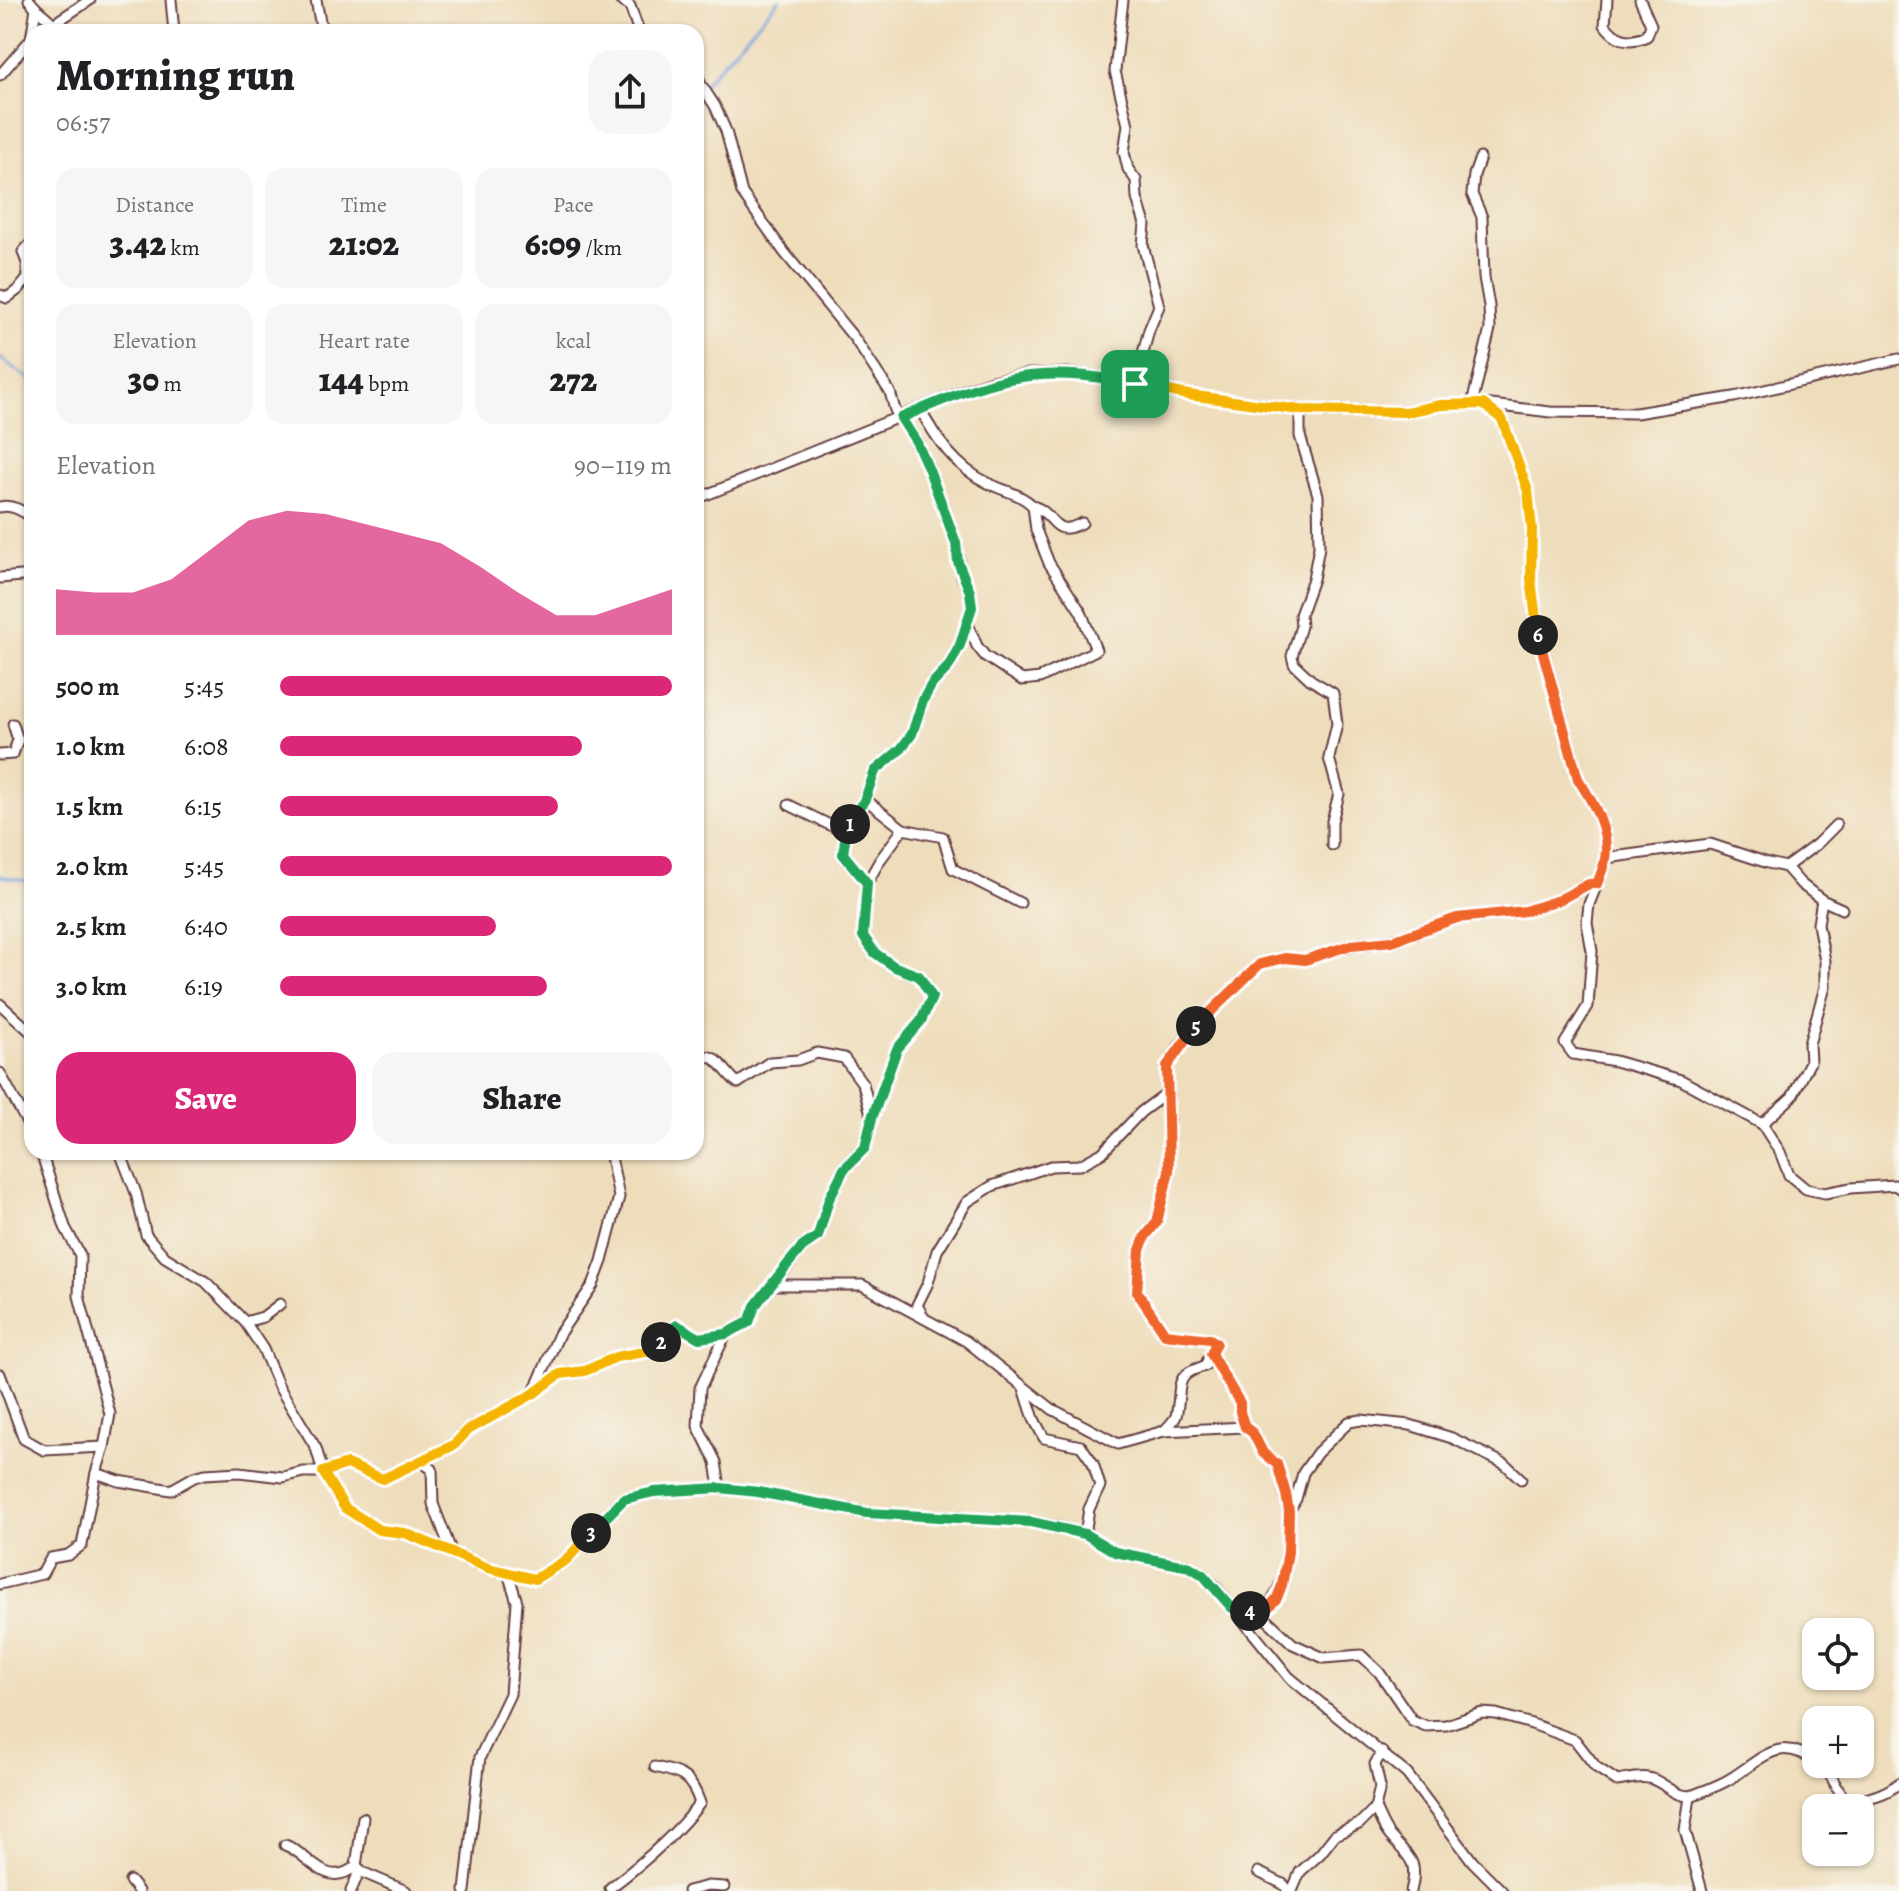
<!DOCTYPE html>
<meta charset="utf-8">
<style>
:root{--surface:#fff;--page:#f6f6f6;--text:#202124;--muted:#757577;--accent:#db2777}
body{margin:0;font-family:Alegreya,serif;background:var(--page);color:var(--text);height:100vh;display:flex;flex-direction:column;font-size:30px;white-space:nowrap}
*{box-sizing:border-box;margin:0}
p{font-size:26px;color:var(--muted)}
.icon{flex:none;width:44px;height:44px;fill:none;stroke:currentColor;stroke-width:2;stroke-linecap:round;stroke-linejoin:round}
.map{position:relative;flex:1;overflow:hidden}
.sheet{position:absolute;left:24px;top:24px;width:680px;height:1136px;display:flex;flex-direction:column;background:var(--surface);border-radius:24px;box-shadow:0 2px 6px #0004}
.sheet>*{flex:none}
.tools{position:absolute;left:1802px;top:1618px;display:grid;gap:16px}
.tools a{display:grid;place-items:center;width:72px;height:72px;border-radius:16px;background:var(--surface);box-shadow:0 2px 6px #0004;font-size:40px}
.pin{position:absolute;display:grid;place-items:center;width:68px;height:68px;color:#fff;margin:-34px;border-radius:16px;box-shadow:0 4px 12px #0006}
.km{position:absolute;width:40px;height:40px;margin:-20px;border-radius:50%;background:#222;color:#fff;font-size:22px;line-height:40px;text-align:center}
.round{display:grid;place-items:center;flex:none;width:84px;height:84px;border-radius:24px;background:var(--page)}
.head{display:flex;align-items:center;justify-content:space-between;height:136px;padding:0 32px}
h1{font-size:44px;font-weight:800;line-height:60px}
.stats{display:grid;grid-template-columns:repeat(3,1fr);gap:12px;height:136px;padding:8px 32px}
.stats div{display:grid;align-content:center;border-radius:20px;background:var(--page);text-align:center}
.stats b{font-size:34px;font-weight:800}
.stats small{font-size:22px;font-weight:400}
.stats p{font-size:22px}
.chart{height:224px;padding:16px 32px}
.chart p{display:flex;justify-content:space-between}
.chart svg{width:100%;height:144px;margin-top:8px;fill:var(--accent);opacity:.7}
.primary-button{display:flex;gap:16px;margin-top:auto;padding:16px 32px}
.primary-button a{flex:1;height:92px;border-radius:24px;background:var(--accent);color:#fff;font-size:32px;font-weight:800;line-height:92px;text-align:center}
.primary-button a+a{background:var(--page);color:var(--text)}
ul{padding:0 32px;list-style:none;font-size:26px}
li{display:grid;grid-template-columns:128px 96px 1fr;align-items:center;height:60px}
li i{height:20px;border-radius:10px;background:var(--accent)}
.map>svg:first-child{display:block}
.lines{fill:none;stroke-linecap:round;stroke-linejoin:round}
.stream{stroke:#71a0da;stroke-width:3}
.street-casing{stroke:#633c41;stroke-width:13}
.street{stroke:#fff;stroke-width:9}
.split-1-casing{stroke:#fff;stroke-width:16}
.split-2-casing{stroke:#fff;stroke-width:16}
.split-3-casing{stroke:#fff;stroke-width:16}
.split-4-casing{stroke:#fff;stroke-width:16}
.split-5-casing{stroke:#fff;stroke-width:16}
.split-6-casing{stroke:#fff;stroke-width:16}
.split-7-casing{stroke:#fff;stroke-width:16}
.split-1{stroke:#22a559;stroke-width:10}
.split-2{stroke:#22a559;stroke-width:10}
.split-3{stroke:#f5b400;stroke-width:10}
.split-4{stroke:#22a559;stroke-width:10}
.split-5{stroke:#f0652b;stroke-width:10}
.split-6{stroke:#f0652b;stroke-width:10}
.split-7{stroke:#f5b400;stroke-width:10}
</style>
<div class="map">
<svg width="1899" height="1891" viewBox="0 0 1899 1891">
<rect width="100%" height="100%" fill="#f7f3e8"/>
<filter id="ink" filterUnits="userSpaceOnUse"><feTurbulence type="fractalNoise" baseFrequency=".0125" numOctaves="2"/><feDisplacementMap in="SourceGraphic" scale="16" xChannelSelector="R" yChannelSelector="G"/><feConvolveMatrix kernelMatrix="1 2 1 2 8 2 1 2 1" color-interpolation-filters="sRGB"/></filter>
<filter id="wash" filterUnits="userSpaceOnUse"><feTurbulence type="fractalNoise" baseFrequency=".006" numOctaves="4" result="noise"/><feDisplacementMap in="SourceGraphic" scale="32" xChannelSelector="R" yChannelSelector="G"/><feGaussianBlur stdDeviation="1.8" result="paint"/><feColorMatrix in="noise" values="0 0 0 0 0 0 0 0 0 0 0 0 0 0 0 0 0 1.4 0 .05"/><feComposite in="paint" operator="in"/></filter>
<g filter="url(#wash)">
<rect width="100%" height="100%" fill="#edb"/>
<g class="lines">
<g class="stream">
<path d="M696,93L779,0"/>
<path d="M0,358L32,381"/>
<path d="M0,876L32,882"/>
</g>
</g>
</g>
<g filter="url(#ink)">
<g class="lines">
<defs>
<g id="street">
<path d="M29,0L36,8L31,39"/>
<path d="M171,0L174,32"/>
<path d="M316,0L322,32"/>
<path d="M620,0L630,6L639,32"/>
<path d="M1123,0L1115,71L1128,125L1124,152L1128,169L1136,180L1137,198L1145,224L1143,245L1159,306L1149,330L1135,384"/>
<path d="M1607,0L1605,25C1616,40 1629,44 1647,36L1651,25L1640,0"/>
<path d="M36,8L53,23"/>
<path d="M41,32L90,0"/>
<path d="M696,68L700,83L715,106L726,131L742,193L784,252L855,339L890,392L895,410L917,443L929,470L956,543L962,576L970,592L972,607L960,645L949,666L932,684L923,700L912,734L901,749L875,771L865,799L846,833"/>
<path d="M0,75L32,38"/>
<path d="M0,295L7,298L19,289L28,278L27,263L23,252L32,242"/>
<path d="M1472,404L1490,329L1489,306L1484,277L1482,217L1472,194L1474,175L1480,158"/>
<path d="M920,409C936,439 956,468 988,483C1003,491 1020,493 1033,506L1036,530L1049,563L1081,612L1096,650L1040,678L1022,680L985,656L977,646L968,624"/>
<path d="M1300,410V436L1318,495L1319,547L1313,579L1300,615L1301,626L1292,656L1294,664L1311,680L1333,693L1337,724L1329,758L1339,794L1332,821V845"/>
<path d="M696,499L963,391L992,381L1029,374L1067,373L1106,378L1188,395L1300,410L1406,412L1441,405L1483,404L1550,412L1636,413L1734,397L1899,359"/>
<path d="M1033,506C1057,514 1051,539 1082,523"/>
<path d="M0,507C11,504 24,511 32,518"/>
<path d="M0,578L32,575"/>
<path d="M0,755L13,754L18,740L13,724"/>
<path d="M865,799L903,829"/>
<path d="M789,805L846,833L843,854L867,883L863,936L875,953L895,967L919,976L932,997L921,1021L897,1049L872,1118L865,1148L844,1169L829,1199L818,1236L802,1247L773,1285H862L966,1341L1052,1409L1118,1444L1164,1431L1245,1427L1253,1433L1263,1453L1277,1464L1289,1511L1296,1499L1303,1473L1317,1453L1349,1422L1361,1420L1410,1425L1452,1438L1505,1464L1521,1479"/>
<path d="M1606,858L1710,844L1768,863L1786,867"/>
<path d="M867,883L880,860L903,829L943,837L953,869L1020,903"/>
<path d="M1597,884L1589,904L1587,923L1592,951L1588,1006L1565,1043L1573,1054L1615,1061L1681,1080L1762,1124L1780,1152L1789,1175L1806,1189L1825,1193L1851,1188L1895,1185L1899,1188"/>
<path d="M1822,900L1842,909"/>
<path d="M0,1004L32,1033"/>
<path d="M696,1057C719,1051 722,1071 738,1083L770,1062L798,1060L817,1053L844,1058L863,1084L872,1118"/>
<path d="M0,1073L32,1132"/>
<path d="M1762,1124L1792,1097L1810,1062L1809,1044L1825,987V961L1818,924L1822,900L1801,884L1786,867L1817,844L1836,825"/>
<path d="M41,1152L65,1227L80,1255L79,1296L110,1414L104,1447L96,1473"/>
<path d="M120,1152L136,1193L146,1235L165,1257L206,1282L245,1322L263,1349L279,1387L316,1448L323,1472L345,1508L379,1530L405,1533L488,1568L535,1579L566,1560L624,1499L654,1492L720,1488L758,1492L867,1513L1031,1522L1058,1527L1085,1534L1115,1552L1190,1567L1203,1575L1214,1585L1289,1677L1407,1774L1473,1862L1502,1891"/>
<path d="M924,1318L917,1305L928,1283L937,1251L967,1202L992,1186L1051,1166L1080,1165L1102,1153L1141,1112L1168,1092L1167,1066L1181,1044L1199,1022L1260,964L1285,958L1305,960L1351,945L1392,941L1457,918L1525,911L1559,900L1589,884H1597C1599,876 1604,867 1605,859C1610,831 1593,802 1578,779L1537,627L1531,579L1532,529L1528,491L1502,419L1483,404"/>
<path d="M245,1322L263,1317L280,1304"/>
<path d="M1211,1354L1240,1403V1412L1245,1427"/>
<path d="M0,1374L24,1439L44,1450L104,1447"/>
<path d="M1024,1388L1034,1419L1044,1438L1081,1446L1093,1463L1100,1486L1089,1509L1085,1534"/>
<path d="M533,1394L559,1334L593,1285L602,1261L619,1197L610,1152"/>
<path d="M1164,1431C1169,1426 1174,1421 1176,1416C1183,1388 1171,1375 1205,1366L1216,1343L1210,1339L1165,1334L1137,1292L1140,1250L1145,1237L1157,1222L1169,1171L1168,1092"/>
<path d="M420,1461L432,1469L433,1504L452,1553"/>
<path d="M720,1488L716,1462L698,1426L700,1388L726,1334"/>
<path d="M0,1584L42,1574L51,1558L68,1555L82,1545L96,1473L119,1481L171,1490L194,1477L205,1474L239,1472L283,1477L303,1472H323L347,1464L383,1479L454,1445L468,1430L533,1394L560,1374L585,1371L616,1357L656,1350L666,1333L677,1325L699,1338L726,1334L749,1322L755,1306L773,1285"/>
<path d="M1232,1608L1262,1615L1293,1644L1324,1658L1361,1655L1379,1672L1412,1720L1426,1726L1446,1725L1482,1713L1496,1714L1532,1724L1575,1740L1596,1767L1617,1781C1626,1780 1639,1776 1648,1778C1663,1780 1677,1800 1693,1795C1707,1790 1721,1785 1733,1777C1763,1758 1781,1734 1816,1763"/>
<path d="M1262,1615C1290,1582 1288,1552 1289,1511"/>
<path d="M1818,1764L1829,1773L1845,1801C1865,1799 1883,1797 1899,1783"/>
<path d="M1690,1797L1685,1830L1702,1891"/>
<path d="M1375,1808C1380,1818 1383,1828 1390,1836C1409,1858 1419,1860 1411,1891"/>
<path d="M363,1818L356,1866L364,1873L406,1891"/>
<path d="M285,1845C309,1853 325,1891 356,1866L358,1874L351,1891"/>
<path d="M1258,1872L1283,1884L1289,1891"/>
<path d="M130,1881L138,1891"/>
<path d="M610,1888C643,1863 675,1836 700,1803C691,1776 682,1773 655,1767"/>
<path d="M465,1891L480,1757L510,1694L517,1602L508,1573"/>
<path d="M688,1891L708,1886L724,1887"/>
<path d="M1292,1891L1300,1872L1320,1854L1335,1835L1359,1824L1375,1808L1380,1787L1375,1764L1382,1752"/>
</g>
</defs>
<use href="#street" class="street-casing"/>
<use href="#street" class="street"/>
</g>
</g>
<g class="lines" filter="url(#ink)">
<defs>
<path id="split-1" d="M850,824L865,799L875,771L901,749L912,734L923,700L932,684L949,666L960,645L972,607L970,592L958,562L956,543L929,470L917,443L901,418C992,378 1035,363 1135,384"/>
<path id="split-2" d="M661,1342L666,1333L677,1325L699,1338L726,1334L749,1322L755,1306L787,1265L802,1247L818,1236L829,1199L844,1169L865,1148L872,1118L897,1049L921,1021L932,997L919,976L895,967L875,953L863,936L867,883L843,854L846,833L850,824"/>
<path id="split-3" d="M591,1533L566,1560L535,1579L488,1568L405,1533L379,1530L345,1508L323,1472L347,1464L383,1479L454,1445L468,1430L533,1394L560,1374L585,1371L616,1357L656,1350L661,1342"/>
<path id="split-4" d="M591,1533L624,1499L654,1492L720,1488L758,1492L867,1513L1031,1522L1085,1534L1115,1552L1190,1567L1203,1575L1232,1608L1250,1611"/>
<path id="split-5" d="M1196,1026L1167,1066L1169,1171L1157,1222L1145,1237L1140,1250L1137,1292L1165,1334L1210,1339L1216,1343L1211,1354L1240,1403V1412L1245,1427L1253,1433L1263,1453L1277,1464L1286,1494L1289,1511L1288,1552L1282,1585L1277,1598L1262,1615L1250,1611"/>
<path id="split-6" d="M1196,1026L1260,964L1285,958L1305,960L1351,945L1392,941L1457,918L1525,911L1559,900L1589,884H1597C1600,876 1604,867 1605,859C1610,831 1593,802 1578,779L1538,635"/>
<path id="split-7" d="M1135,384L1188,395L1300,410L1406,412L1441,405L1483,404L1502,419L1528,491L1532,529L1531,579L1538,635"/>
</defs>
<use href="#split-1" class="split-1-casing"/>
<use href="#split-2" class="split-2-casing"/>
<use href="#split-3" class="split-3-casing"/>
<use href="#split-4" class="split-4-casing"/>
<use href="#split-5" class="split-5-casing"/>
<use href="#split-6" class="split-6-casing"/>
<use href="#split-7" class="split-7-casing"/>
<use href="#split-1" class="split-1"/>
<use href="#split-2" class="split-2"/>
<use href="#split-3" class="split-3"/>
<use href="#split-4" class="split-4"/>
<use href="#split-5" class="split-5"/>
<use href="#split-6" class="split-6"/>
<use href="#split-7" class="split-7"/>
</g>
</svg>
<div class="tools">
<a><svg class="icon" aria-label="locate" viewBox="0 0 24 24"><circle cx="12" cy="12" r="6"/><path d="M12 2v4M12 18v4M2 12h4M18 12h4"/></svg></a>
<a>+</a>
<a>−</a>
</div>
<div class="pin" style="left:1135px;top:384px;background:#1e9e55"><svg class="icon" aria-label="arrive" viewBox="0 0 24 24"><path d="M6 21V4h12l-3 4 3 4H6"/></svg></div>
<b class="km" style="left:850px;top:824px">1</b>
<b class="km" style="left:661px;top:1342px">2</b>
<b class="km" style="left:591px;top:1533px">3</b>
<b class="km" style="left:1250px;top:1611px">4</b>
<b class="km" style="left:1196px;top:1026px">5</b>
<b class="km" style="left:1538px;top:635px">6</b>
<section class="sheet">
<div class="head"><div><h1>Morning run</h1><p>06:57</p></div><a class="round"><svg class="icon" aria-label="share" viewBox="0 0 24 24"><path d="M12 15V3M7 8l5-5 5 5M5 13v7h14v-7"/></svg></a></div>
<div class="stats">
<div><p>Distance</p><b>3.42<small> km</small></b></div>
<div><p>Time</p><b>21:02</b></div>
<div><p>Pace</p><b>6:09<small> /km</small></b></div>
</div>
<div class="stats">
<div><p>Elevation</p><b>30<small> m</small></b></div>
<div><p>Heart rate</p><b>144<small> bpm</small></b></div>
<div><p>kcal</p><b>272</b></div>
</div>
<div class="chart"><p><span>Elevation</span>90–119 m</p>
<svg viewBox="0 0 160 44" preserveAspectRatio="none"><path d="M0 44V30L10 31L20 31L30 27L40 18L50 9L60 6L70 7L80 10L90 13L100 16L110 23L120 31L130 38L140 38L150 34L160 30V44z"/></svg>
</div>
<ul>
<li><b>500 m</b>5:45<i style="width:100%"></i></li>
<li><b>1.0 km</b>6:08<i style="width:77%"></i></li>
<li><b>1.5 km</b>6:15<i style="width:71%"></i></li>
<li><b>2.0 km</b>5:45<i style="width:100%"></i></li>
<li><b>2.5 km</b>6:40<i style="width:55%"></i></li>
<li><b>3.0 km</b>6:19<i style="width:68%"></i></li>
</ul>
<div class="primary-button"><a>Save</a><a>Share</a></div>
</section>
</div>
